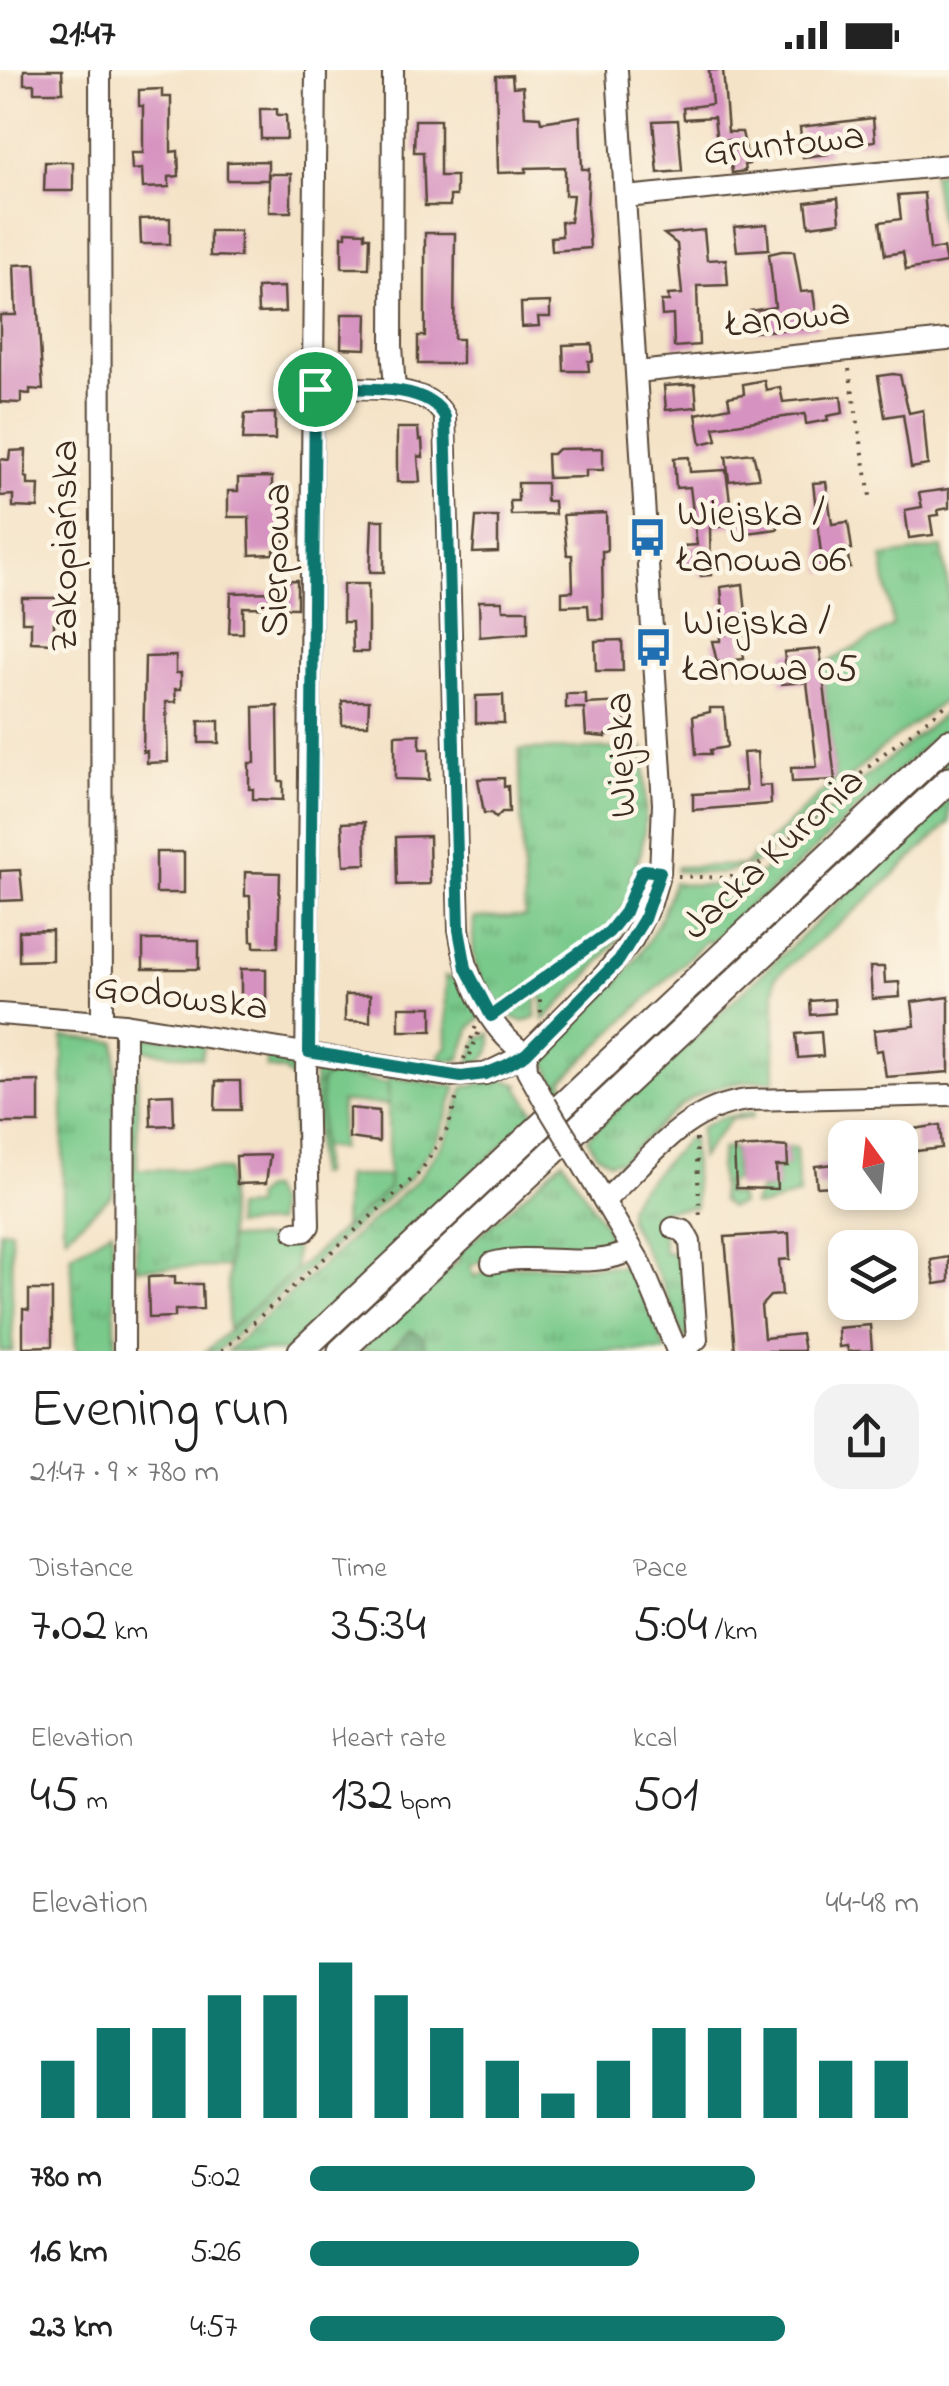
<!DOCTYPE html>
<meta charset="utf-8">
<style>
:root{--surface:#fff;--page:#f2f2f2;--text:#222;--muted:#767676;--accent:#0f766e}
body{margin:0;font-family:"Indie Flower",sans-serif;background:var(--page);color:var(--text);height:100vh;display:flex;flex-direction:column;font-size:38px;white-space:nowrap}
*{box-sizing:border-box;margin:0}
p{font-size:32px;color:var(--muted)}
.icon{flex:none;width:55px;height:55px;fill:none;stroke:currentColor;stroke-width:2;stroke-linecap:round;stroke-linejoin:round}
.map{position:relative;height:1281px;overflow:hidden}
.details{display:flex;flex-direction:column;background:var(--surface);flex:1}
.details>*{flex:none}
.needle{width:65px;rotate:345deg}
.tools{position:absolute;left:828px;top:1050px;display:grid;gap:20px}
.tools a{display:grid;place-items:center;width:90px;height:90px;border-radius:20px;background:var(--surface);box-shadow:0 5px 15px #0003;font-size:50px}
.pin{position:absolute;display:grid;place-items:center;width:85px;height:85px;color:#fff;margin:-42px;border:5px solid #fff;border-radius:50%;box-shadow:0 2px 10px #0007}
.round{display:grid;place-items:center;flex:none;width:105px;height:105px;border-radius:30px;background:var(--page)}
.summary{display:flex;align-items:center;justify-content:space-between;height:170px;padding:0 30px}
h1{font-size:55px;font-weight:600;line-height:75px}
.stats{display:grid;grid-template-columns:repeat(3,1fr);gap:15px;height:170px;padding:10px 30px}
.stats div{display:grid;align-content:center}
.stats b{font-size:50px;font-weight:600}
.stats small{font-size:28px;font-weight:400}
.stats p{font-size:28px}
.chart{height:280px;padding:20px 30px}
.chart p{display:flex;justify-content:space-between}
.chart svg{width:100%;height:180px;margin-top:10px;stroke:var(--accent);stroke-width:6}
ul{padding:0 30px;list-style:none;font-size:32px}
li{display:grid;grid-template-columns:160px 120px 1fr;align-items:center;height:75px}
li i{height:25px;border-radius:12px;background:var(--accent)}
.status{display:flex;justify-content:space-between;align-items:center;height:70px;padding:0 50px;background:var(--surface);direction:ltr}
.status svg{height:28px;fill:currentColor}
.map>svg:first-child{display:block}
.grass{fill:url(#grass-tufts);stroke:#5a7a54;stroke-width:2.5}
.forest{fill:url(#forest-crowns);stroke:#4e6c4a;stroke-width:2.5}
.green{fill:#78c98a;stroke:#5a7a54;stroke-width:2.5}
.building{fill:#d692c0}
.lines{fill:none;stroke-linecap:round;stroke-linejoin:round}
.minor-casing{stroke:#574637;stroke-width:24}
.major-casing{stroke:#574637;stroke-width:29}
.path{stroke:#574637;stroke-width:4;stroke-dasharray:2.5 8;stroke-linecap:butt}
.minor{stroke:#fff;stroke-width:20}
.major{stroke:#fff;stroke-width:25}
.minor-bridge-casing{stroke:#574637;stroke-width:24;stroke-linecap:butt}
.minor-bridge{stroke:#fff;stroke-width:20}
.route-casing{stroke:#fff;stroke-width:20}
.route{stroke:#0f766e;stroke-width:12}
.labels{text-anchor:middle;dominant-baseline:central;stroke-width:9;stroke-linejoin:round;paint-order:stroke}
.street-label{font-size:40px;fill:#3b2a1e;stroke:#fcf5e5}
.poi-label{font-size:40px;fill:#3b2a1e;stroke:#fcf5e5;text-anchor:start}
</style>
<div class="status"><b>21:47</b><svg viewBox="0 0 49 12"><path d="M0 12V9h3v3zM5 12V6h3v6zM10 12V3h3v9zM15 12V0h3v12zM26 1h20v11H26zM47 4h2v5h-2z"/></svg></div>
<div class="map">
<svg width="949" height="1281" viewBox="0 0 949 1281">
<defs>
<pattern id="grass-tufts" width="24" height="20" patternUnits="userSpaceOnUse" patternTransform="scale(2.5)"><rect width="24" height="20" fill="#78c98a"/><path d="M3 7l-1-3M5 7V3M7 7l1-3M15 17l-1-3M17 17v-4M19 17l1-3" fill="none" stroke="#64a370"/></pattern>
<pattern id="forest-crowns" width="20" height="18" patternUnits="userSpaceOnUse" patternTransform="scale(2.5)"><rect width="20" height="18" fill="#62ad76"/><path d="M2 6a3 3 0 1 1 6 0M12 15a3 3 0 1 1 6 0" fill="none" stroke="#528d60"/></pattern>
</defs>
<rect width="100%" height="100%" fill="#fcf5e5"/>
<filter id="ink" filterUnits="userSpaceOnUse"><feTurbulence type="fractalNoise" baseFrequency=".01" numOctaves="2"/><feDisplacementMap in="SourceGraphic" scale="20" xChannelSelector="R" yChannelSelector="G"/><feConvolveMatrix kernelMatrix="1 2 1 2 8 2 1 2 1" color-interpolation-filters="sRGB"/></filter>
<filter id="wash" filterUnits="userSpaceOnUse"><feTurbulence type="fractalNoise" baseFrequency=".0048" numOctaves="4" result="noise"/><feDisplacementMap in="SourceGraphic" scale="40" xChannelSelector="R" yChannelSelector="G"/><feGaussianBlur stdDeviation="2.25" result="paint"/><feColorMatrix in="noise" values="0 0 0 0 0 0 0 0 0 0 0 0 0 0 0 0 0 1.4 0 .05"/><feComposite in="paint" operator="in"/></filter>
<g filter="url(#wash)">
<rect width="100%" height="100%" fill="#f4e3c7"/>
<g class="grass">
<path d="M949,102V214L932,103Z"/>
<path d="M942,478L949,523V627L881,679L755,794L719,804L676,801L677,797L744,795L835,710L822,596L893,556L882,487Z"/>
<path d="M949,640V658L932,674L929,672L761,830L758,828L710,873L707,870L563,1010L565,1017L560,1022L545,991L547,983C599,932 655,885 673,812C704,817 736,818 763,802L858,714Z"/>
<path d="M644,678C645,712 648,748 641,782C639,792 632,801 630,811L633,817C611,876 547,904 497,938C476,904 470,888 474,848L525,847L519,680Z"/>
<path d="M949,687V696L575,1048L571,1040Z"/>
<path d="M949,728V753L862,835L775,907V1010C688,1012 680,1038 621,1091L609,1092L596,1083L587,1068Z"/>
<path d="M643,824C622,876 583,911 544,950L541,920L613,870Z"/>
<path d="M445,906L460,911L481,948L471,957L460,989L455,991L440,989L439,985L447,976Z"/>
<path d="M536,923V947L524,952L512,947L511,941Z"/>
<path d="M490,963C495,983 485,995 465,995L469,993L479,968Z"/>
<path d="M137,966L204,972L202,988L138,979L137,1099L228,1100V1197L136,1198V1137L127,1123L133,974Z"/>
<path d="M63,967L116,972L115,1115L112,1125L66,1166L63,1156Z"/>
<path d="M268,985L303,991L302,1083H294L293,1009L284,1001L266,998Z"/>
<path d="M314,994L364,1001L363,1009L330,1005L321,1011V1104L316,1105Z"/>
<path d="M388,1007L457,1017L440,1065L411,1107L217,1281H206L388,1118Z"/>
<path d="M502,1009L520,1015L518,1017L536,1044L285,1281H227L418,1109L447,1067L464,1017Z"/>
<path d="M753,1042V1047L731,1049L700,1088V1058L720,1048Z"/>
<path d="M547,1062L551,1069L326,1281H314Z"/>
<path d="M688,1068L692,1069L696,1137L661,1140L664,1182L676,1183L682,1188L689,1266L685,1270L660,1209L629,1151L628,1138L635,1124Z"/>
<path d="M563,1090L608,1161L612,1170L608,1180L490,1187L470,1196L474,1207L498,1196H627L639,1213L666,1281H359L459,1190L456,1186Z"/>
<path d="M112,1160L116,1281H76L71,1185Z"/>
</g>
<path class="forest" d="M411,1260L423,1267L426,1281H389Z"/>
<g class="green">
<path d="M330,1005L388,1013V1035L341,1032L340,1079L321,1077V1011Z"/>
<path d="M787,1077L796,1078L799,1125C782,1127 769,1140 752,1135L760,1120L777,1119L776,1096L788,1095Z"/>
<path d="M734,1078L735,1111L726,1112L727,1124L738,1125L740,1134L729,1138L721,1130L719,1097L722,1079Z"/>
<path d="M345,1106H389V1118L343,1159Z"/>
<path d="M263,1119H269L276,1134V1153L234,1156L235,1138L254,1137L255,1126Z"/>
<path d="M0,1160H11L13,1281H0Z"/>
<path d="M228,1168L295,1169V1201L228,1260Z"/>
</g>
<g id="blocks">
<g class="building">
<path d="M24,0H62L63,22H34V14H24Z"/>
<path d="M709,0H723L728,62H742L749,94L744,95L745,101L732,103L729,70L717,72L714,47L684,49L683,38L712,34Z"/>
<path d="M512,5L513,17L523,16L525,46L540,47L541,52L580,46L582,99H589L587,139L590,178L552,181L551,167L562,166L561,152H570L573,125H565V97L526,98V102L498,103L496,6Z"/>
<path d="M162,19V27H171V82L178,81L179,106L169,107V117L143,118L142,99L132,100L131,83H143V36H139V20Z"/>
<path d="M260,39H277V45H286L287,69H261Z"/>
<path d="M873,48L875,71L827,76L828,84L803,87L800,57Z"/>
<path d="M415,50H440V106H456V126H450V136H425L423,82H414Z"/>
<path d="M678,50L682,101L658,103L653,51Z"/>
<path d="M268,91V110H227V92Z"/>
<path d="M45,92H73V121H44Z"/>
<rect x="269" y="104" width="22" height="38"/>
<path d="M924,123L930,180L943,178L946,193L906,200L903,182L885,185L880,152L901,149L898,125Z"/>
<path d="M838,128L840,152L809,156L806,132Z"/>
<path d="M170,148V174H141L140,149Z"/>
<path d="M767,154L769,179L737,181L734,157Z"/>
<path d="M704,160L707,190L726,189L728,215L697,216L699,275L674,277L673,245L662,246L661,231H669L668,225L682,224L677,174L664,164Z"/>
<path d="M210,161H240V187L210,186Z"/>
<path d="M346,161L365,162V167H370L369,198H342V166H346Z"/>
<path d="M425,163H455L454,269H462V294H418V266H425Z"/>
<path d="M782,181H794L801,222L813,221L818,257L753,262L750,241L775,237L769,184Z"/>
<path d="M35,194L43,320L30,319V324L21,323V333L0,332V245H16L14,195Z"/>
<path d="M284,217L285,242L258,243L257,218Z"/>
<path d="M550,232V247H538L539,256L522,257L521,233Z"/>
<path d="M342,244H367L366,279L341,278Z"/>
<path d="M592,274L593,291H588L589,301H564L563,275Z"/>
<path d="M893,304L900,305L909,343L923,340L928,395L911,398L903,344L885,347L878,306Z"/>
<path d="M764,310L766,320L780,317L783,332L841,326L843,343L827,346L828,350L806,354L805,344L714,357L717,370L701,374L696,344L730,337L728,327L744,324L743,314Z"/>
<path d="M695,314L697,337L666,340L664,316Z"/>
<path d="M275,343V370H243L245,344Z"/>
<path d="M397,358H418L419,370H422L423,387L418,386L420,412H397Z"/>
<path d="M603,378V400H586V407L548,408L547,384H553L558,379Z"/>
<path d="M26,380L25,407L28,408V415H39L38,438L13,437V425L0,426V389L9,390L10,381Z"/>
<path d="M753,383L759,408L729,411L726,386Z"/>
<path d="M689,387L690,402L726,400L733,455L710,458L711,505L701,506L700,499L684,500L682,476L697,475L690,417L676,418L674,388Z"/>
<path d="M272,407V430L288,431L289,470L279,471L280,480H274V484L250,485L249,447H228V421H238V408Z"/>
<path d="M826,412L832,454L848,452L852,479L847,480L850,498L823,502L813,413Z"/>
<path d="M518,413H546V431H554L555,444L511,445L510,431H518Z"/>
<path d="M949,419V438L938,440L939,445L930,446L933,465L909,468L905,440L922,437L919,423Z"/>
<path d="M776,436L778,459L746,463V458H742L740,441Z"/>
<path d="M606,443L607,481H602L603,549H589L588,535L562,536V522L573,521L572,485H567L563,445Z"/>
<path d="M476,447H498V482L473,483Z"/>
<path d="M372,450H384V502H370Z"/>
<path d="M297,510V538L243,537V563H229L231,523L276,522V511Z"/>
<path d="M343,514H368V582H353L352,552H343Z"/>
<path d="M743,514L746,544H740L744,589L717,592L712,571H720V566L725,565L721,517Z"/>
<path d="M22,528H71L72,552H54V573L31,572V552H22Z"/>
<path d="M479,531H502L503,540H528V563L480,567Z"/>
<path d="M622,570L623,601H596L595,571Z"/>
<path d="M820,579L835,710L792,712L791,698L817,697L807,612L782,614L780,598H786L784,582Z"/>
<path d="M176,586V603H181V619H175L176,632H166L168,692L147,693V681L143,682L145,587Z"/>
<path d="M566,624H586V634L624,632L625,660H622V664L606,665V667L586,665L584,638H566Z"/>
<path d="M503,625L504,653H476V626Z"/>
<path d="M342,631H369L368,655H342Z"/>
<path d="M278,636L279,711H283V730L253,729V719H249V693H255L254,637Z"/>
<path d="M710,638H724L727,677L710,680L711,684H696L693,646L710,642Z"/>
<rect x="199" y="651" width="20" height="22"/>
<path d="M420,664V679H429V710L395,709V665Z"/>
<path d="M757,682L759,716L770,715L771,734L693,740V724L746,721L743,683Z"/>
<path d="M504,708V717L508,716L509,742H502L496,748L491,743H484L478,709Z"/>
<path d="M365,752L366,794L344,795L342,753Z"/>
<path d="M429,766L430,814L397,815L396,767Z"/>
<rect x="156" y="782" width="28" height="41"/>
<path d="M20,800L23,830L0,831V801Z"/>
<path d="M245,802L280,803L278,877H254V871H251L250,826H245Z"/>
<path d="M52,860V890L19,891V861Z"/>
<rect x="143" y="870" width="56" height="29"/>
<path d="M870,897H884L885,913L899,912L900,927L872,929Z"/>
<rect x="241" y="899" width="25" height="32"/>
<path d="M345,925H370V952L345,951Z"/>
<path d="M949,927V1002L886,1007L882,980L876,981L874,960L915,956L912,932Z"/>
<path d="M834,929L835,943L811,945L810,931Z"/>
<rect x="399" y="937" width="33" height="24"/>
<path d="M821,962L823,986L798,988L796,964Z"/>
<path d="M39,1011V1053H0V1012Z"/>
<path d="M216,1011H240L241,1040H215Z"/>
<path d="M173,1024L174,1055L151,1056L150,1025Z"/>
<path d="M349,1038L379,1041V1072L349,1068Z"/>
<path d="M940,1055L942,1078L916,1081L914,1059Z"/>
<path d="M775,1076L787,1077L788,1096H776L777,1119L736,1118L734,1078Z"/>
<path d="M270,1085L266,1113L237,1114L236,1086Z"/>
<path d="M845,1093V1107L833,1108L834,1116L817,1117L815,1096Z"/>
<path d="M789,1163L790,1189L779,1190L782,1225L770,1226L761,1236L764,1268L801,1264L804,1281H735L725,1167Z"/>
<path d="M949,1187V1212L935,1214L931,1190Z"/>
<path d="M175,1206V1214H202L203,1239L175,1240V1247L149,1248L148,1207Z"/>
<path d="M29,1220H52V1276L23,1277V1239L29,1240Z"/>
<path d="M870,1255L872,1281H848L847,1276L839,1277L838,1258Z"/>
</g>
</g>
</g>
<g filter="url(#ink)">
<use href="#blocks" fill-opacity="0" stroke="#574637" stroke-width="2.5"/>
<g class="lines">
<defs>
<g id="minor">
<path d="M100,0L102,953"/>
<path d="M393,0L392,276L395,320"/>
<path d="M626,127L949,95"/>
<path d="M637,302L947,270"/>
<path d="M315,319C352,319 427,310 445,347L459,859C466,906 485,957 526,984"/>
<path d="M0,944L125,954L447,1006L485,1004L526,984L604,905L633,869L651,833L660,802L663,734L617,0"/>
<path d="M526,984L527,1000L546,1034"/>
<path d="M574,1080L641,1194L677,1281"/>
<path d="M604,1131C649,1090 683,1038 747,1030L949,1025"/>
<path d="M673,1158L684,1161L690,1172L697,1269L684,1281"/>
<path d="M295,1162L305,1161L309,1156L306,1004L316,0"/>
<path d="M492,1193C537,1181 590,1202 632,1180"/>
<path d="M124,1281L125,954"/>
</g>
<g id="major">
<path d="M301,1281L949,672"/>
<path d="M341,1281L949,710"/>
</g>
</defs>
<use href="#minor" class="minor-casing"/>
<use href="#major" class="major-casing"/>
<g class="path">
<path d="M849,299L871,432"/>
<path d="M678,806L724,808L753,800L882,685L949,633"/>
<path d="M637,813L633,810L641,791"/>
<path d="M539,919L541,943"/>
<path d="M504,936L597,873L620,850"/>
<path d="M507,941L602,875"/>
<path d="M470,985L479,961"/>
<path d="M464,989L476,956"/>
<path d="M696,1069L700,1149"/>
<path d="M222,1281L421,1101L448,1058L458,1023"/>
</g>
<use href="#minor" class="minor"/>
<use href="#major" class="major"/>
<defs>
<path id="minor-bridge" d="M546,1034L574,1080"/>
</defs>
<use href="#minor-bridge" class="minor-bridge-casing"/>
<use href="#minor-bridge" class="minor-bridge"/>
</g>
</g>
<g class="lines" filter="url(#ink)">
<defs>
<path id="route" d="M315,319C352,320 427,310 445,347L459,860L466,898L491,946L609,862L625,842L641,803L644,800L660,802L644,849L619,890L526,984L507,995L485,1004L461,1007L309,982Z"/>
</defs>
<use href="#route" class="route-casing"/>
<use href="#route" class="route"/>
</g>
<defs>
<symbol id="bus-bare" viewBox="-9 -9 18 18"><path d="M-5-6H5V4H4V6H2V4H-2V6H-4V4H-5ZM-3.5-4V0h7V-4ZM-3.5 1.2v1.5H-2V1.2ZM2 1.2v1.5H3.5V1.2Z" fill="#1f6fb2" stroke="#fcf5e5" stroke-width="2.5" paint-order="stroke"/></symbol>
</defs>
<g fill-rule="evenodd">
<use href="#bus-bare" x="620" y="440" width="55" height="55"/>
<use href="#bus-bare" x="626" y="550" width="55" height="55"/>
</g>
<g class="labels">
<g class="street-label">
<text transform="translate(784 76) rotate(-6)">Gruntowa</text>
<text transform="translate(788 250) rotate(-6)">Łanowa</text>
<text transform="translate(66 476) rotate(-90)">Zakopiańska</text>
<text transform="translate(278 490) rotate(-89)">Sierpowa</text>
<text transform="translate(623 685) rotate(-92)">Wiejska</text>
<text transform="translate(774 785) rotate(-43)">Jacka Kuronia</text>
<text transform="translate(181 929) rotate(7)">Godowska</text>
</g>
<g class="poi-label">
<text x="677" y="445">Wiejska /<tspan x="677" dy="46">Łanowa 06</tspan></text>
<text x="683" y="554">Wiejska /<tspan x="683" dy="46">Łanowa 05</tspan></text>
</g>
</g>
</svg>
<div class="tools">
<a><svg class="needle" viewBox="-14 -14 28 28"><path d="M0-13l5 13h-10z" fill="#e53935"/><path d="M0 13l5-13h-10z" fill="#767676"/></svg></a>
<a><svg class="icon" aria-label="layers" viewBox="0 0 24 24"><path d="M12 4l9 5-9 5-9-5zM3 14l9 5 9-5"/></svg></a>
</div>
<div class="pin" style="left:315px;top:319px;background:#1e9e55"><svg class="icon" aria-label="arrive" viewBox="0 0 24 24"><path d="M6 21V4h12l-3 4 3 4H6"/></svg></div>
</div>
<section class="details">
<div class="summary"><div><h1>Evening run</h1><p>21:47 · 9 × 780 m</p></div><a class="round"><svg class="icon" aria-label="share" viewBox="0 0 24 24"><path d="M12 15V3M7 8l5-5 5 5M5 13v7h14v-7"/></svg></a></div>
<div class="stats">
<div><p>Distance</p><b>7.02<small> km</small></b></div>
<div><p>Time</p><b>35:34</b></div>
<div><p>Pace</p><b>5:04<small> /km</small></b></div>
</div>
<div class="stats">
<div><p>Elevation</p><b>45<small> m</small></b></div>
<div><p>Heart rate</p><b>132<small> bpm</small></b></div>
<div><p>kcal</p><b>501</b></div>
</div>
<div class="chart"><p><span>Elevation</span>44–48 m</p>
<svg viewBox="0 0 160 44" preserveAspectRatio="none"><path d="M5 44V30M15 44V22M25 44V22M35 44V14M45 44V14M55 44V6M65 44V14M75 44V22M85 44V30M95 44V38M105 44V30M115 44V22M125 44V22M135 44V22M145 44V30M155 44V30"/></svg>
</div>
<ul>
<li><b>780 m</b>5:02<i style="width:73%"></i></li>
<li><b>1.6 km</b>5:26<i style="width:54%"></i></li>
<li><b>2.3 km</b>4:57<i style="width:78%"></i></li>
</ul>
</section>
